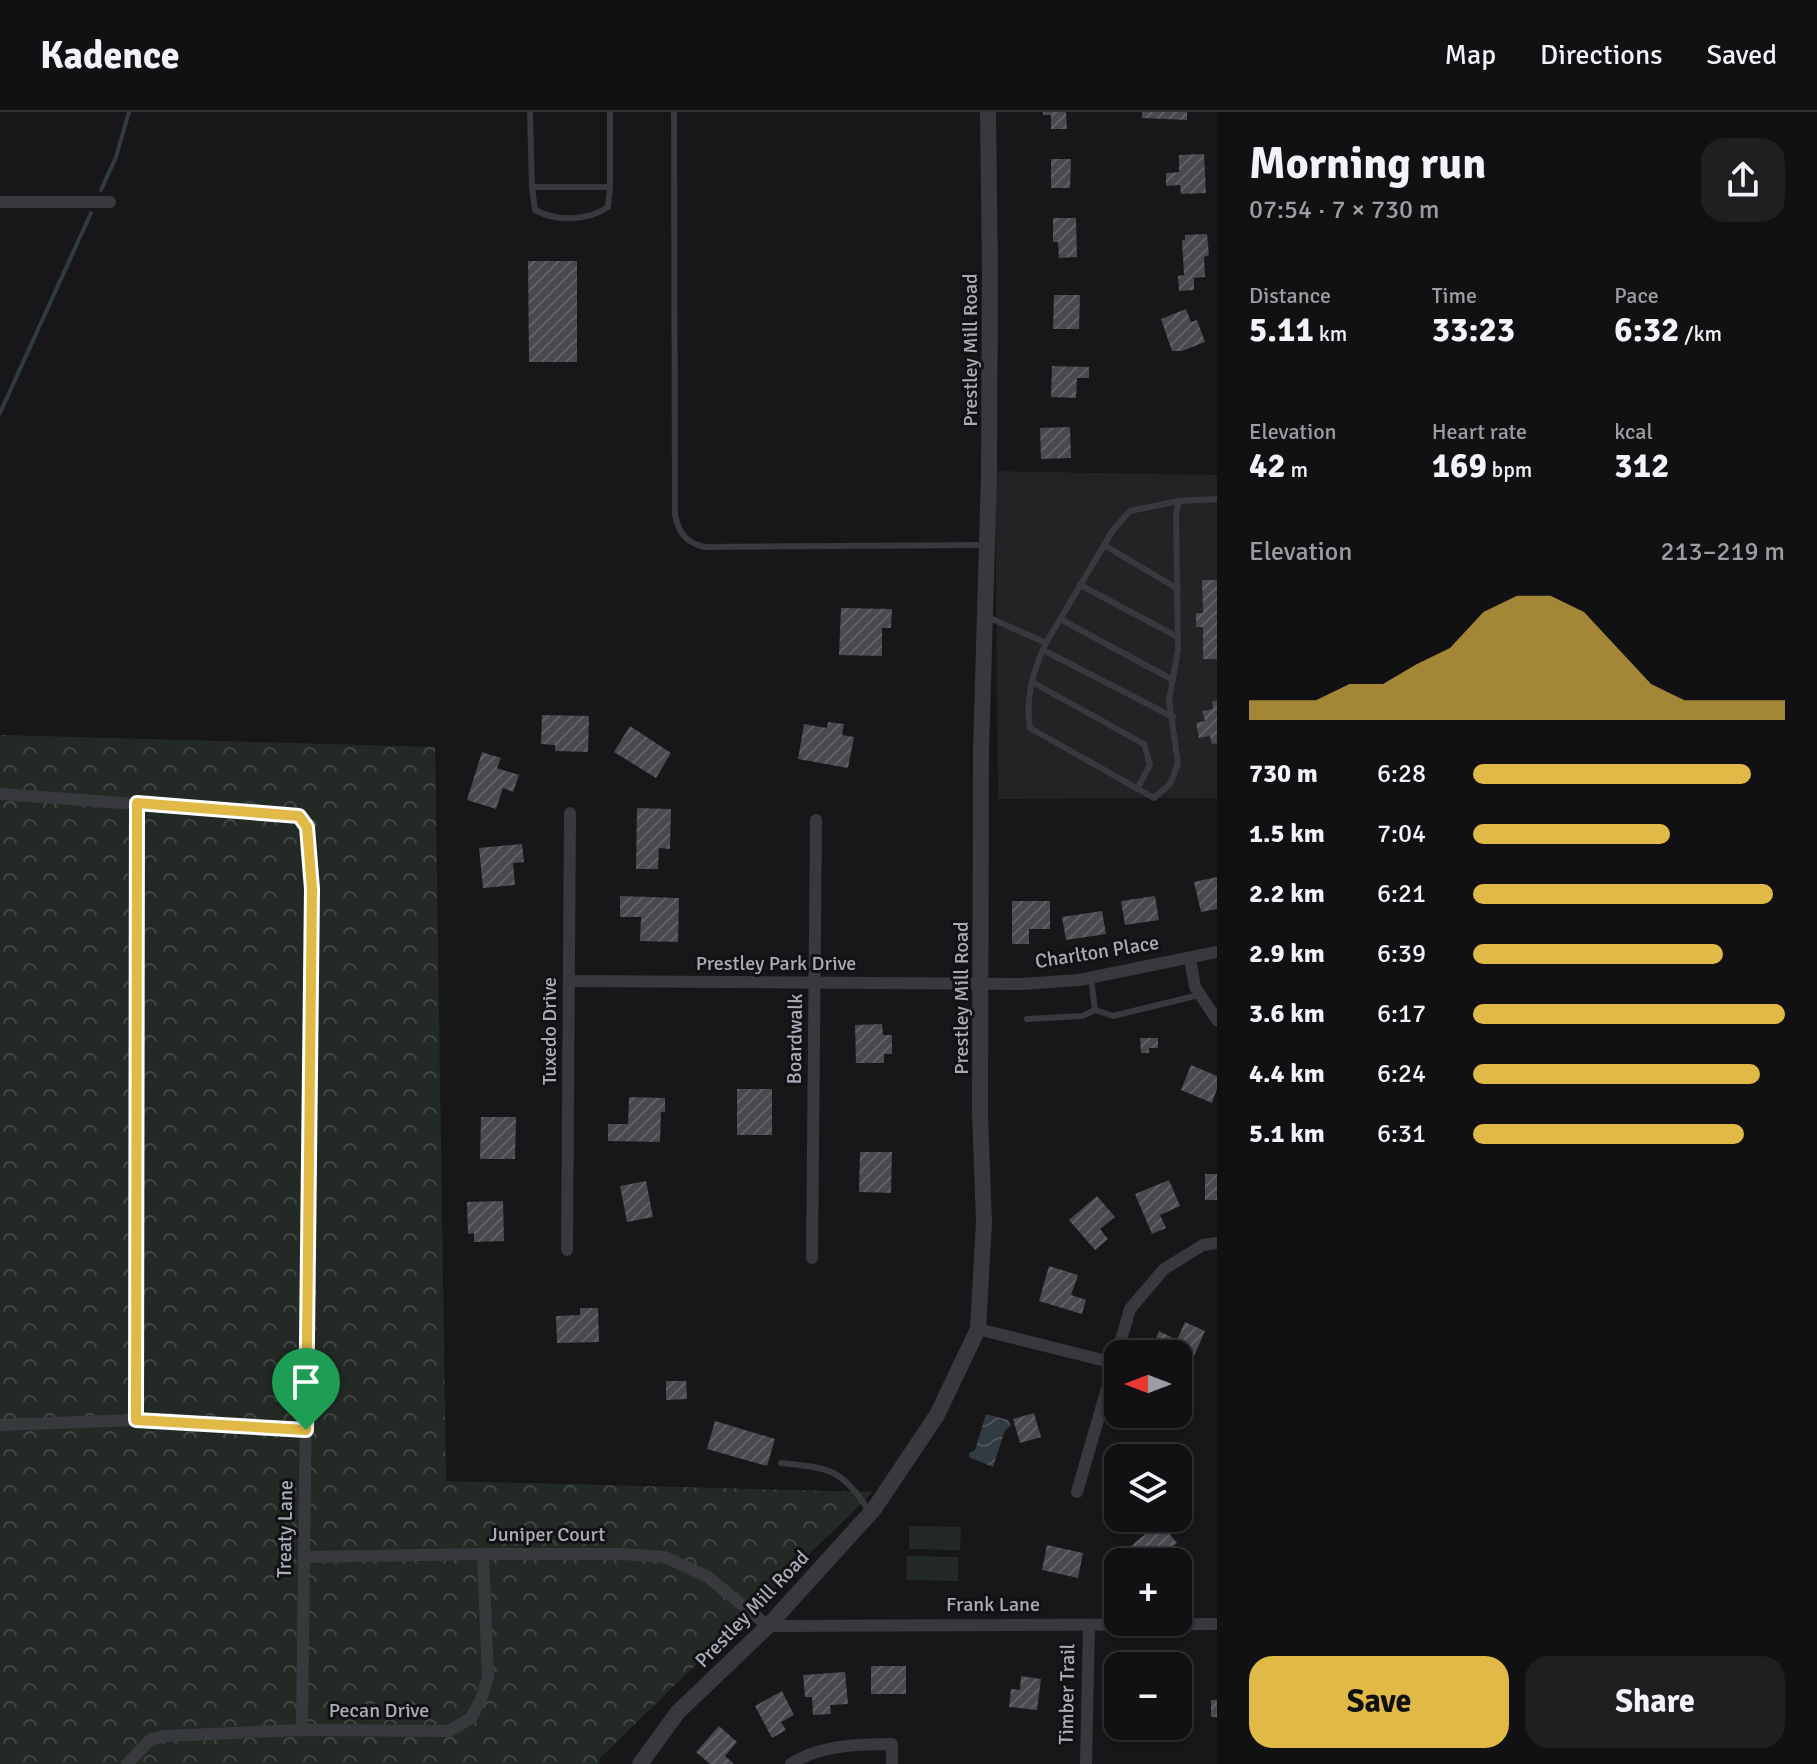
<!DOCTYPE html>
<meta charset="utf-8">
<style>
:root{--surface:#111113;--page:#1e1f21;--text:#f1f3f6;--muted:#9c9da0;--line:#303133;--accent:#e1b946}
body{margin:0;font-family:Signika,sans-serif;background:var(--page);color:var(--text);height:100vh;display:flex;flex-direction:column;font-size:30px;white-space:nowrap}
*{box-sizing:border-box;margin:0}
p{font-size:26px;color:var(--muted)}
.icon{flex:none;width:44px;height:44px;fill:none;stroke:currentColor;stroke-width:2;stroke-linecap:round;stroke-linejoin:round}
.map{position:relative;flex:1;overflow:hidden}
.drawer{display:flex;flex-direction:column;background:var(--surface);width:600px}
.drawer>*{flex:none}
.needle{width:52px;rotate:270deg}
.tools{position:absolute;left:1104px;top:1228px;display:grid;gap:16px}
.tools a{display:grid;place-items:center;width:88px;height:88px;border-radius:16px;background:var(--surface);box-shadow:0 2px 6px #0004,0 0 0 2px var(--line);font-size:40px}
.pin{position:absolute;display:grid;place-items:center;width:68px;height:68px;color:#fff;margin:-82px -34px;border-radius:50% 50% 50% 0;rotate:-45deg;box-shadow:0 0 8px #0007}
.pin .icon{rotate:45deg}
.round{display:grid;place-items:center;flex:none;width:84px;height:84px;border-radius:24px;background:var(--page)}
.head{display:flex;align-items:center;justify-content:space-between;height:136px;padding:0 32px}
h1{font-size:44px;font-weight:800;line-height:60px}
.metrics{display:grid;grid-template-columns:repeat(3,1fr);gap:12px;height:136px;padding:8px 32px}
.metrics div{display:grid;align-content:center}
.metrics b{font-size:34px;font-weight:800}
.metrics small{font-size:22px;font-weight:400}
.metrics p{font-size:22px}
.chart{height:224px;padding:16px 32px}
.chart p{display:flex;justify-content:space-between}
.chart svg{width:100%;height:144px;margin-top:8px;fill:var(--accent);opacity:.7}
.primary-button{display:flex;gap:16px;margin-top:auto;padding:16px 32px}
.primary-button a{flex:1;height:92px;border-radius:24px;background:var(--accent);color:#111;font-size:32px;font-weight:800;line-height:92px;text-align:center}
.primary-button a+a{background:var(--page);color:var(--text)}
ul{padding:0 32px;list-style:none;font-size:26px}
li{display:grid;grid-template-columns:128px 96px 1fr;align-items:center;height:60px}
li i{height:20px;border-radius:10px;background:var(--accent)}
header{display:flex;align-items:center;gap:48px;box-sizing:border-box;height:112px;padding:0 40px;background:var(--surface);border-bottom:2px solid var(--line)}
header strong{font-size:38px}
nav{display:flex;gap:44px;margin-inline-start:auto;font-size:28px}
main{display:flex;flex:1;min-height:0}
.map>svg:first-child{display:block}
.built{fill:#232326}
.grass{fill:#232a25}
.forest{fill:url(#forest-crowns)}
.water{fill:url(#water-waves)}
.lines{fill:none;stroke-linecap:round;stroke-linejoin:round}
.stream{stroke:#333b42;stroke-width:4}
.building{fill:url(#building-hatch)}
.service{stroke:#38393d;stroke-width:6}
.minor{stroke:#38393d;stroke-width:12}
.tertiary{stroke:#38393d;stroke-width:16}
.route-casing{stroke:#fff;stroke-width:16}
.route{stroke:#e1b946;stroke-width:10}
.labels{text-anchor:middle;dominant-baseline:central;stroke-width:6;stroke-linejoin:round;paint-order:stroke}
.street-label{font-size:20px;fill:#aaadb7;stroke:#121214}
</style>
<header>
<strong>Kadence</strong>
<nav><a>Map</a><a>Directions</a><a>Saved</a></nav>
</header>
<main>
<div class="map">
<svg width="1217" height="1652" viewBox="0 0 1217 1652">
<defs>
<pattern id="forest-crowns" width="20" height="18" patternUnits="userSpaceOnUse" patternTransform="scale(2)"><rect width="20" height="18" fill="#232a25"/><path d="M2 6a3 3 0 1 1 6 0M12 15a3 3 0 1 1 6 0" fill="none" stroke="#404642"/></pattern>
<pattern id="water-waves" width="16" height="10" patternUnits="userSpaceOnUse" patternTransform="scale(2)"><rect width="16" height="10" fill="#333b42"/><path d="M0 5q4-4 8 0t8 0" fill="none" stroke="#4e555b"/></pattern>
<pattern id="building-hatch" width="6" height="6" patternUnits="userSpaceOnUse" patternTransform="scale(2)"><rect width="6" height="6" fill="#49494e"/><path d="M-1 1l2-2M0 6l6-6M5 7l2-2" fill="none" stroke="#616165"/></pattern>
</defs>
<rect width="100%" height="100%" fill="#171719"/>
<path class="built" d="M995,359L1217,363V686L998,687Z"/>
<g class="grass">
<path d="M909,1414L961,1415L960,1438L909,1437Z"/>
<path d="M907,1444L958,1445V1469L906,1468Z"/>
</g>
<path class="forest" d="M0,623L435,635L446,1369L873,1380L600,1646L599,1652H0Z"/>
<path class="water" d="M986,1302L1008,1308L1011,1314L1005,1318L993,1355L969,1345V1341L975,1338Z"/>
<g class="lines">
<g class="stream">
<path d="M101,78L116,45L129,0"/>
<path d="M0,301L91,101"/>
</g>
</g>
<g class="building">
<path d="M1043,0H1066L1067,17H1051V3H1043Z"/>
<path d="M1142,0H1187V8L1142,6Z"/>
<path d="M1204,42L1206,81L1181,82L1180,73L1166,74V61L1179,60V43Z"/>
<path d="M1051,47H1071L1070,76H1051Z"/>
<path d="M1053,106H1076L1077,145L1059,146L1058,130H1053Z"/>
<path d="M1207,122L1209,143L1204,145L1205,165L1194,166V178L1179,179L1178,164L1184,163L1182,128H1185V123Z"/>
<path d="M528,149H577V250H529Z"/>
<path d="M1054,183H1080L1079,217H1053Z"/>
<path d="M1186,197L1191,210L1197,208L1205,230L1182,239H1172L1161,207Z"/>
<path d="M1052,254L1089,255V266H1077L1076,286L1051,285Z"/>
<path d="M1070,315L1071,346L1041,347L1040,316Z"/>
<path d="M1202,468H1217V547H1203V515H1196V501H1203Z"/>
<path d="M841,496L892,497L891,516H882V544L839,543Z"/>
<path d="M1217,588V631L1212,632L1210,624L1199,626L1196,611L1205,609L1202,599L1213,597L1212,590Z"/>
<path d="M542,603L589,604L588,640L555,639V633L541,632Z"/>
<path d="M828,610L844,612L842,623L854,625L848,656L798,647L804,612L827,616Z"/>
<path d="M630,614L671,641L656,666L614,640Z"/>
<path d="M482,640L501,646L497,656L519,663L513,680L503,676L496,697L467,688Z"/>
<path d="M637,696L671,697L670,737L659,736L658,757H636Z"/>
<path d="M522,732L524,750L513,751L515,773L483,776L479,736Z"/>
<path d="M1217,765V797L1201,800L1194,770Z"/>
<path d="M620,784L679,786L678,830L640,829L641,805H620Z"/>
<path d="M1155,784L1159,808L1125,813L1121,789Z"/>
<path d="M1012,789H1050V817H1029V832H1012Z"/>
<path d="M1102,799L1106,822L1066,828L1062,805Z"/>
<path d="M882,912L883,923H892V942H884V951H856L855,913Z"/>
<path d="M1140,926H1158V936H1149V941H1141Z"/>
<path d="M1191,953L1217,964V977L1212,991L1181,978Z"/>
<rect x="737" y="977" width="35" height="46"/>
<path d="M629,985L665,986V1000H661L660,1030L608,1029V1012H628Z"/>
<path d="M481,1005H516L515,1047H480Z"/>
<path d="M860,1040H892L891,1081L859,1080Z"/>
<rect x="1205" y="1062" width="12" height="26"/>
<path d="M1169,1068L1180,1094L1160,1103L1166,1116L1152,1122L1135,1082Z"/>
<path d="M646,1069L653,1105L627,1110L620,1074Z"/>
<path d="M1097,1084L1115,1105L1100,1117L1108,1127L1095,1138L1069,1108Z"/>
<path d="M503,1089L504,1129L474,1130V1121L468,1122L467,1090Z"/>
<path d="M1049,1154L1078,1163L1071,1183L1086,1188L1082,1202L1039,1189Z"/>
<path d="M580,1196H598L599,1230L557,1231L556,1204L580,1203Z"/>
<path d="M1185,1210L1205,1219L1190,1253L1178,1248V1242H1166L1152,1236L1159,1219L1177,1228Z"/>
<path d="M1178,1264L1186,1266L1179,1298H1178Z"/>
<path d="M666,1269H686L687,1287L666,1288Z"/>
<path d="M1034,1301L1041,1325L1020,1331L1013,1307Z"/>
<path d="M715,1309L775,1327L767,1354L707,1337Z"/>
<path d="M1160,1335L1184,1341L1179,1359L1178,1346H1158Z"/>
<path d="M1160,1410L1177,1431L1154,1450H1144L1131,1434Z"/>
<path d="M1047,1433L1083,1441L1078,1466L1042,1458Z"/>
<rect x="871" y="1554" width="35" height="28"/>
<path d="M845,1560L848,1592L830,1593L831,1602L813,1603L812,1585H805L803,1563Z"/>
<path d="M1021,1564L1041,1567L1037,1598L1009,1595L1011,1577L1020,1578Z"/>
<path d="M782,1579L794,1603L781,1610L786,1618L772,1626L755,1594Z"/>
<rect x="1211" y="1588" width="6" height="17"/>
<path d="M719,1614L737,1630L725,1644L734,1652H710L696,1640Z"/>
</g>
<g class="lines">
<g class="service">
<path d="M530,0L532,75H610V0"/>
<path d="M674,0L675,403C679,421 685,430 704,435L983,433"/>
<path d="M532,75L535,98C557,110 587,109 608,95L610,75"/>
<path d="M1104,433L1178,477"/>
<path d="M1080,473L1178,525"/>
<path d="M988,505L1046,531C1033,558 1025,586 1030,616L1154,686L1170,672L1178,652L1169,588L1178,538L1176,402L1179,389L1217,387"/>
<path d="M1060,507L1173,568"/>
<path d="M1046,531L1113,418L1130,399L1179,389"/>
<path d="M1043,538L1173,605"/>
<path d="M1032,570L1144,632L1150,653L1137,677"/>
<path d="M1095,898L1113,904L1199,883"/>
<path d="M1027,907L1082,904L1095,898L1091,865"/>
<path d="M781,1351C828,1356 842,1356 868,1398"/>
</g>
<g class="minor">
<path d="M0,90H110"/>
<path d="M0,682L299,704L307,715L312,777L302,1618"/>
<path d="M1190,846L1195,875L1217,908"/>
<path d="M569,869L1022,872L1079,868L1217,840"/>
<path d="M567,1138L570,701"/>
<path d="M812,1146L816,708"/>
<path d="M978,1217L1114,1251"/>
<path d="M136,1308L137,691"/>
<path d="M0,1313L136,1308L306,1318"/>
<path d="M1077,1380L1130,1197L1164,1157L1203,1133L1217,1131"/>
<path d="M305,1445L483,1442H623L665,1445L708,1465L768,1514L1217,1512"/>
<path d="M127,1652L151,1627L166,1624L302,1618L449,1619L471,1606L481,1587L488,1565L483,1442"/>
<path d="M791,1652C819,1633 860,1632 892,1632V1652"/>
<path d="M1086,1652L1089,1513"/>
</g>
<path class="tertiary" d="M640,1652L678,1600L768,1514L874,1397L937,1303L978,1217L984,1111L980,1001L981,639L989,363L990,162L988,0"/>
</g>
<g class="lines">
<defs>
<path id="route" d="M137,691L299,704L307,715L312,777L306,1318L136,1308Z"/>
</defs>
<use href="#route" class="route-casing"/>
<use href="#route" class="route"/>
</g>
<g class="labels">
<g class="street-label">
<text transform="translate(970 238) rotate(-90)">Prestley Mill Road</text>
<text transform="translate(1097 840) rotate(-9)">Charlton Place</text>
<text x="776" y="851">Prestley Park Drive</text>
<text transform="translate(961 886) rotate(-90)">Prestley Mill Road</text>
<text transform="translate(549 919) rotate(-90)">Tuxedo Drive</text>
<text transform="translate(795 927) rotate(-89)">Boardwalk</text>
<text transform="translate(285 1417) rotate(-89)">Treaty Lane</text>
<text x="547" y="1422">Juniper Court</text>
<text x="993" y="1492">Frank Lane</text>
<text transform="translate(752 1497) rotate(-46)">Prestley Mill Road</text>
<text transform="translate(1067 1582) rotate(-89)">Timber Trail</text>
<text x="379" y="1598">Pecan Drive</text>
</g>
</g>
</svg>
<div class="tools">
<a><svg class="needle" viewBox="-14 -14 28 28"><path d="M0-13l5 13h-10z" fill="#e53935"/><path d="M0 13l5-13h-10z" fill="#9c9da0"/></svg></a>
<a><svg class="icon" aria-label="layers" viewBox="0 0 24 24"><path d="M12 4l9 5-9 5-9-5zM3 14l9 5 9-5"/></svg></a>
<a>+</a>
<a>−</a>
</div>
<div class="pin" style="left:306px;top:1318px;background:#1e9e55"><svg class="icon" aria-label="arrive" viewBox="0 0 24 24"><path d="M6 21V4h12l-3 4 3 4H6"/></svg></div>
</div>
<section class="drawer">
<div class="head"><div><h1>Morning run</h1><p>07:54 · 7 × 730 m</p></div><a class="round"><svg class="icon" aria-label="share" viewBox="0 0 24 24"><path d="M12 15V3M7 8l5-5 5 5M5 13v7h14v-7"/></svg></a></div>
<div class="metrics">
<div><p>Distance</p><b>5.11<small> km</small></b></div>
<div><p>Time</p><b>33:23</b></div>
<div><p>Pace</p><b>6:32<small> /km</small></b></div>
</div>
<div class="metrics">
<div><p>Elevation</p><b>42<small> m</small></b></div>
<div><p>Heart rate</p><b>169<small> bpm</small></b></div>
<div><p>kcal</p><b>312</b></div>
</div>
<div class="chart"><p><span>Elevation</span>213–219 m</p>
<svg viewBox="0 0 160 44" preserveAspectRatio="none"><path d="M0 44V38L10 38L20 38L30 33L40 33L50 27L60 22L70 11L80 6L90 6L100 11L110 22L120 33L130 38L140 38L150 38L160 38V44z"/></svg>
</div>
<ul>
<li><b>730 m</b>6:28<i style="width:89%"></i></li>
<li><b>1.5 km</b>7:04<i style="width:63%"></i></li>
<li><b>2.2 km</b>6:21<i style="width:96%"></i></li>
<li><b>2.9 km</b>6:39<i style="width:80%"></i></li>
<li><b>3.6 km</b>6:17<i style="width:100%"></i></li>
<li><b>4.4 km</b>6:24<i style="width:92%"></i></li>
<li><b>5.1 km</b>6:31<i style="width:87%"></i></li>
</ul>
<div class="primary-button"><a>Save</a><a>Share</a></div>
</section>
</main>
